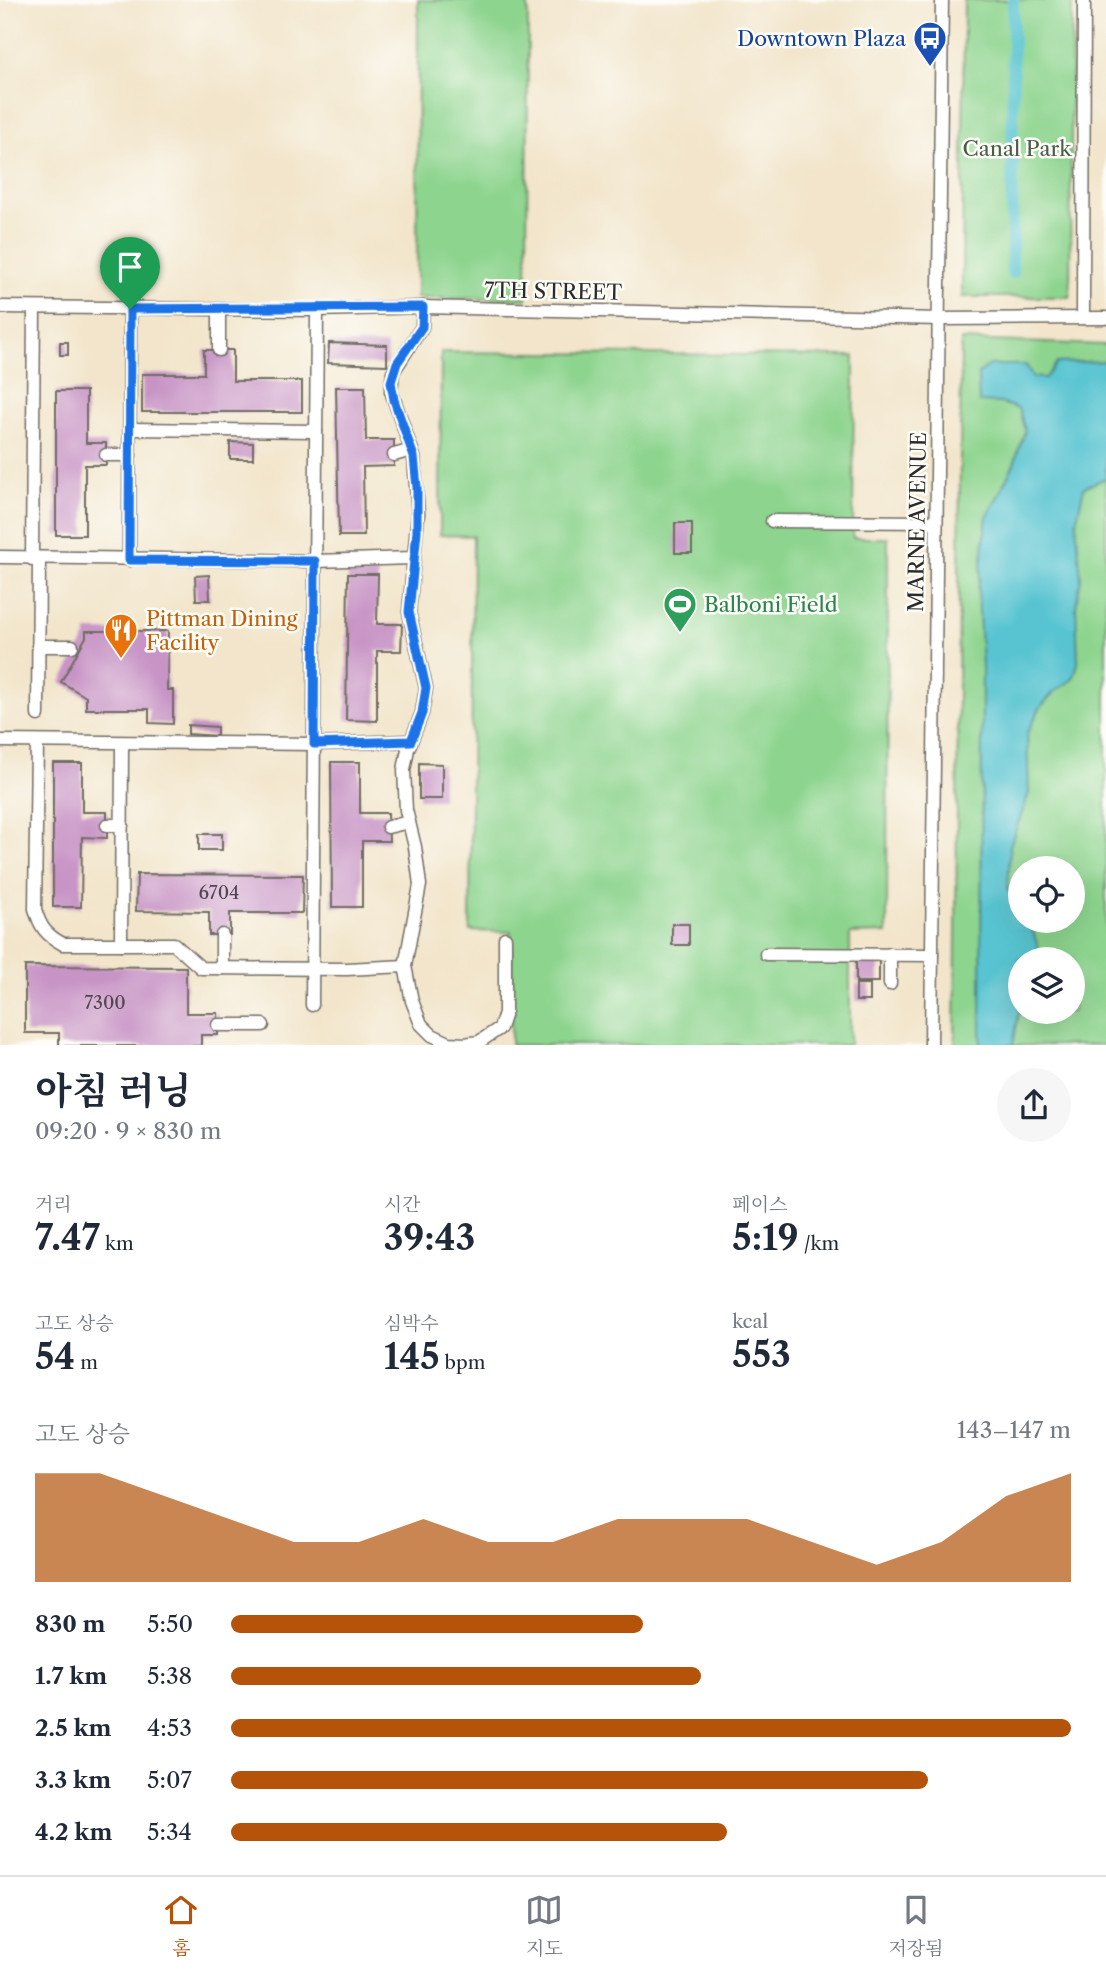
<!DOCTYPE html>
<html lang="ko">
<meta charset="utf-8">
<style>
:root{--surface:#fff;--page:#f6f6f7;--text:#1f2937;--muted:#747a83;--line:#e0e1e3;--accent:#b45309}
body{margin:0;font-family:"Libre Caslon Text","Noto Serif KR",serif;background:var(--page);color:var(--text);height:100vh;display:flex;flex-direction:column;font-size:26px;white-space:nowrap}
*{box-sizing:border-box;margin:0}
p{font-size:23px;color:var(--muted)}
.icon{flex:none;width:38px;height:38px;fill:none;stroke:currentColor;stroke-width:2;stroke-linecap:round;stroke-linejoin:round}
.map{position:relative;height:1045px;overflow:hidden}
.drawer{display:flex;flex-direction:column;background:var(--surface);flex:1}
.drawer>*{flex:none}
.fabs{position:absolute;left:1008px;top:856px;display:grid;gap:14px}
.fabs a{display:grid;place-items:center;width:77px;height:77px;border-radius:50%;background:var(--surface);box-shadow:0 7px 28px #0002;font-size:35px}
.pin{position:absolute;display:grid;place-items:center;width:60px;height:60px;color:#fff;margin:-72px -30px;border-radius:50% 50% 50% 0;rotate:-45deg;box-shadow:0 0 7px #0007}
.pin .icon{rotate:45deg}
.round{display:grid;place-items:center;flex:none;width:74px;height:74px;border-radius:37px;background:var(--page)}
.headline{display:flex;align-items:center;justify-content:space-between;height:119px;padding:0 35px}
h1{font-size:38px;font-weight:700;line-height:52px}
.figures{display:grid;grid-template-columns:repeat(3,1fr);gap:10px;height:119px;padding:7px 35px}
.figures div{display:grid;align-content:center}
.figures b{font-size:35px;font-weight:700}
.figures small{font-size:19px;font-weight:400}
.figures p{font-size:19px}
.chart{height:196px;padding:14px 35px}
.chart p{display:flex;justify-content:space-between}
.chart svg{width:100%;height:126px;margin-top:7px;fill:var(--accent);opacity:.7}
ul{padding:0 35px;list-style:none;font-size:23px}
li{display:grid;grid-template-columns:112px 84px 1fr;align-items:center;height:52px}
li i{height:18px;border-radius:9px;background:var(--accent)}
.menu{display:flex;justify-content:space-around;align-items:center;height:98px;border-top:2px solid var(--line);background:var(--surface);font-size:19px;color:var(--muted)}
.menu a{display:grid;justify-items:center;gap:4px}
.menu .on{color:var(--accent)}
.map>svg:first-child{display:block}
.green{fill:#8dd48e;stroke:#5c805c;stroke-width:2;fill-rule:evenodd}
.water{fill:#58c4d1;stroke:#42787e;stroke-width:2}
.lines{fill:none;stroke-linecap:round;stroke-linejoin:round}
.canal{stroke:#58c4d1;stroke-width:12}
.building{fill:#c894c6}
.minor-casing{stroke:#716c63;stroke-width:15}
.minor{stroke:#fff;stroke-width:12}
.route-casing{stroke:#fff;stroke-width:14}
.route{stroke:#1a73e8;stroke-width:9}
.labels{text-anchor:middle;dominant-baseline:central;stroke-width:5;stroke-linejoin:round;paint-order:stroke}
.number-label{font-size:18px;fill:#524552}
.transit-label{font-size:21px;fill:#164399;stroke:#fdfcf7;text-anchor:end}
.park-label{font-size:21px;fill:#485e49;stroke:#fdfcf7}
.street-label{font-size:21px;fill:#2b2b2b;stroke:#fdfcf7}
.leisure-label{font-size:21px;fill:#27864d;stroke:#fdfcf7;text-anchor:start}
.food-label{font-size:21px;fill:#c56008;stroke:#fdfcf7;text-anchor:start}
</style>
<div class="map">
<svg width="1106" height="1046" viewBox="0 0 1106 1046">
<rect width="100%" height="100%" fill="#fdfcf7"/>
<filter id="ink" filterUnits="userSpaceOnUse"><feTurbulence type="fractalNoise" baseFrequency=".0143" numOctaves="2"/><feDisplacementMap in="SourceGraphic" scale="14" xChannelSelector="R" yChannelSelector="G"/><feConvolveMatrix kernelMatrix="1 2 1 2 8 2 1 2 1" color-interpolation-filters="sRGB"/></filter>
<filter id="wash" filterUnits="userSpaceOnUse"><feTurbulence type="fractalNoise" baseFrequency=".00686" numOctaves="4" result="noise"/><feDisplacementMap in="SourceGraphic" scale="28" xChannelSelector="R" yChannelSelector="G"/><feGaussianBlur stdDeviation="1.57" result="paint"/><feColorMatrix in="noise" values="0 0 0 0 0 0 0 0 0 0 0 0 0 0 0 0 0 1.4 0 .05"/><feComposite in="paint" operator="in"/></filter>
<g filter="url(#wash)">
<rect width="100%" height="100%" fill="#f2e5cb"/>
<g class="green">
<path d="M418,0H528L527,299L417,298Z"/>
<path d="M964,0H1072L1070,297H962Z"/>
<path d="M961,340L1106,345V1045L955,1046ZM1020,868H1073V920H1020ZM1020,959H1073V1012H1020Z"/>
<path d="M441,352L854,356L853,538H888L887,933L850,934V1045H511V932L470,931L473,536L440,535Z"/>
</g>
<path class="water" d="M1106,361V478L1084,487L1076,523L1081,578L1076,606L1078,663L1073,679L1053,693L1040,708L1027,733L1029,793L1010,846L1008,890L1020,905V920L1029,921L1039,949L1038,959H1020V1008L1013,1045H981L982,667L978,591L987,517L1014,464L1025,431L1019,409L1001,403L979,402L978,374L989,365H1026L1033,377L1045,378L1057,363Z"/>
<g class="lines">
<path class="canal" d="M1012,273L1013,0"/>
</g>
<g id="blocks">
<g class="building">
<rect x="60" y="342" width="8" height="13"/>
<path d="M329,343L387,345V365L328,363Z"/>
<path d="M204,350H233V381H302V412H142V374H204Z"/>
<path d="M336,387H365L366,440H394V466L363,467L364,536H339Z"/>
<path d="M56,391H86V443H106V465H85V535H56Z"/>
<path d="M230,442L253,443V459H230Z"/>
<rect x="675" y="523" width="17" height="30"/>
<path d="M348,574H378L377,624H402L401,651H377V721L346,720Z"/>
<path d="M209,575L210,600H196L195,576Z"/>
<path d="M86,631H168L167,690H173V724L149,723V709H86V697L61,682L86,637Z"/>
<path d="M188,725L217,727V736L188,734Z"/>
<path d="M331,762H360V813H388L389,841H362V907H332Z"/>
<path d="M53,763H82V812H107V838L82,837L81,907H53Z"/>
<path d="M419,763L442,764V799H419Z"/>
<rect x="199" y="834" width="23" height="16"/>
<path d="M137,874L303,875L302,913H230V935H209V912L136,911Z"/>
<rect x="672" y="924" width="17" height="21"/>
<rect x="856" y="961" width="23" height="21"/>
<path d="M25,966L186,967V1013H218V1035H201V1046H59V1033H25Z"/>
<rect x="856" y="984" width="14" height="17"/>
</g>
</g>
</g>
<g filter="url(#ink)">
<use href="#blocks" fill-opacity="0" stroke="#716c63" stroke-width="2"/>
<g class="lines">
<defs>
<g id="minor">
<path d="M0,307L317,310L423,307L940,319L1106,318"/>
<path d="M423,307L422,327L393,372L391,391L414,457L418,514L409,612L426,688L422,713L408,749L404,770L406,810L415,847L420,885L405,966L412,1001L421,1024L432,1035L449,1043L464,1044L479,1042L500,1028L505,1013V938"/>
<path d="M1083,318L1084,0"/>
<path d="M219,350V310"/>
<path d="M130,429L316,431"/>
<path d="M106,455H130"/>
<path d="M394,455L412,450"/>
<path d="M772,521L935,522"/>
<path d="M0,557L315,561L413,558"/>
<path d="M32,559L34,308"/>
<path d="M129,560L130,309"/>
<path d="M38,646H72"/>
<path d="M38,715L39,559"/>
<path d="M0,741L314,744L411,741"/>
<path d="M37,742L35,909C40,927 46,935 63,944H174L201,968L347,969L405,966"/>
<path d="M107,825H122"/>
<path d="M388,827L409,822"/>
<path d="M121,944L122,743"/>
<path d="M766,954L932,955"/>
<path d="M222,968V935"/>
<path d="M890,984V954"/>
<path d="M312,1005L317,310"/>
<path d="M218,1025H263"/>
<path d="M931,1046L942,0"/>
</g>
</defs>
<use href="#minor" class="minor-casing"/>
<use href="#minor" class="minor"/>
</g>
</g>
<g class="lines" filter="url(#ink)">
<defs>
<path id="route" d="M423,307L422,327L397,363L391,382L394,400L414,457L417,487V531L409,612L426,688L422,713L411,741L314,744L315,561L129,560L130,309Z"/>
</defs>
<use href="#route" class="route-casing"/>
<use href="#route" class="route"/>
</g>
<defs>
<symbol id="bus-pin" viewBox="-11 -11 22 30"><path d="M0 17L-7.5 6A9.5 9.5 0 1 1 7.5 6Z" fill="#1a4fb4" stroke="#fdfcf7"/><path d="M-5-6H5V4H4V6H2V4H-2V6H-4V4H-5ZM-3.5-4V0h7V-4ZM-3.5 1.2v1.5H-2V1.2ZM2 1.2v1.5H3.5V1.2Z" fill="#fff"/></symbol>
<symbol id="stadium-pin" viewBox="-11 -11 22 30"><path d="M0 17L-7.5 6A9.5 9.5 0 1 1 7.5 6Z" fill="#2e9e5b" stroke="#fdfcf7"/><path d="M0-5a6.5 5 0 1 0 0 10a6.5 5 0 1 0 0-10ZM-3.5-1.8h7v3.6h-7Z" fill="#fff"/></symbol>
<symbol id="restaurant-pin" viewBox="-11 -11 22 30"><path d="M0 17L-7.5 6A9.5 9.5 0 1 1 7.5 6Z" fill="#e8710a" stroke="#fdfcf7"/><path d="M-5-6h1v4h1v-4h1v4h1v-4h1v5L-1.5 .5V6h-2V.5L-5-1ZM5-6V6H3V1.5H1.5Q1.5-4 5-6Z" fill="#fff"/></symbol>
</defs>
<g fill-rule="evenodd">
<use href="#bus-pin" x="911" y="19" width="38" height="52"/>
<use href="#stadium-pin" x="661" y="585" width="38" height="52"/>
<use href="#restaurant-pin" x="102" y="611" width="38" height="52"/>
</g>
<g class="labels">
<g class="number-label">
<text x="219" y="893">6704</text>
<text x="105" y="1003">7300</text>
</g>
<g class="transit-label">
<text x="906" y="38">Downtown Plaza</text>
</g>
<g class="park-label">
<text x="1017" y="148">Canal Park</text>
</g>
<g class="street-label">
<text transform="translate(553 291) rotate(1)">7TH STREET</text>
<text transform="translate(917 522) rotate(-89)">MARNE AVENUE</text>
</g>
<g class="leisure-label">
<text x="704" y="604">Balboni Field</text>
</g>
<g class="food-label">
<text x="146" y="618">Pittman Dining<tspan x="146" dy="24">Facility</tspan></text>
</g>
</g>
</svg>
<div class="fabs">
<a><svg class="icon" aria-label="locate" viewBox="0 0 24 24"><circle cx="12" cy="12" r="6"/><path d="M12 2v4M12 18v4M2 12h4M18 12h4"/></svg></a>
<a><svg class="icon" aria-label="layers" viewBox="0 0 24 24"><path d="M12 4l9 5-9 5-9-5zM3 14l9 5 9-5"/></svg></a>
</div>
<div class="pin" style="left:130px;top:309px;background:#1e9e55"><svg class="icon" aria-label="arrive" viewBox="0 0 24 24"><path d="M6 21V4h12l-3 4 3 4H6"/></svg></div>
</div>
<section class="drawer">
<div class="headline"><div><h1>아침 러닝</h1><p>09:20 · 9 × 830 m</p></div><a class="round"><svg class="icon" aria-label="share" viewBox="0 0 24 24"><path d="M12 15V3M7 8l5-5 5 5M5 13v7h14v-7"/></svg></a></div>
<div class="figures">
<div><p>거리</p><b>7.47<small> km</small></b></div>
<div><p>시간</p><b>39:43</b></div>
<div><p>페이스</p><b>5:19<small> /km</small></b></div>
</div>
<div class="figures">
<div><p>고도 상승</p><b>54<small> m</small></b></div>
<div><p>심박수</p><b>145<small> bpm</small></b></div>
<div><p>kcal</p><b>553</b></div>
</div>
<div class="chart"><p><span>고도 상승</span>143–147 m</p>
<svg viewBox="0 0 160 44" preserveAspectRatio="none"><path d="M0 44V6L10 6L20 14L30 22L40 30L50 30L60 22L70 30L80 30L90 22L100 22L110 22L120 30L130 38L140 30L150 14L160 6V44z"/></svg>
</div>
<ul>
<li><b>830 m</b>5:50<i style="width:49%"></i></li>
<li><b>1.7 km</b>5:38<i style="width:56%"></i></li>
<li><b>2.5 km</b>4:53<i style="width:100%"></i></li>
<li><b>3.3 km</b>5:07<i style="width:83%"></i></li>
<li><b>4.2 km</b>5:34<i style="width:59%"></i></li>
</ul>
</section>
<nav class="menu">
<a class="on"><svg class="icon" aria-label="home" viewBox="0 0 24 24"><path d="M3 11l9-7 9 7M6 9v11h12V9"/></svg>홈</a>
<a><svg class="icon" aria-label="map" viewBox="0 0 24 24"><path d="M3 6l6-2 6 2 6-2v14l-6 2-6-2-6 2zM9 4v14M15 6v14"/></svg>지도</a>
<a><svg class="icon" aria-label="saved" viewBox="0 0 24 24"><path d="M7 4h10v16l-5-4-5 4z"/></svg>저장됨</a>
</nav>
